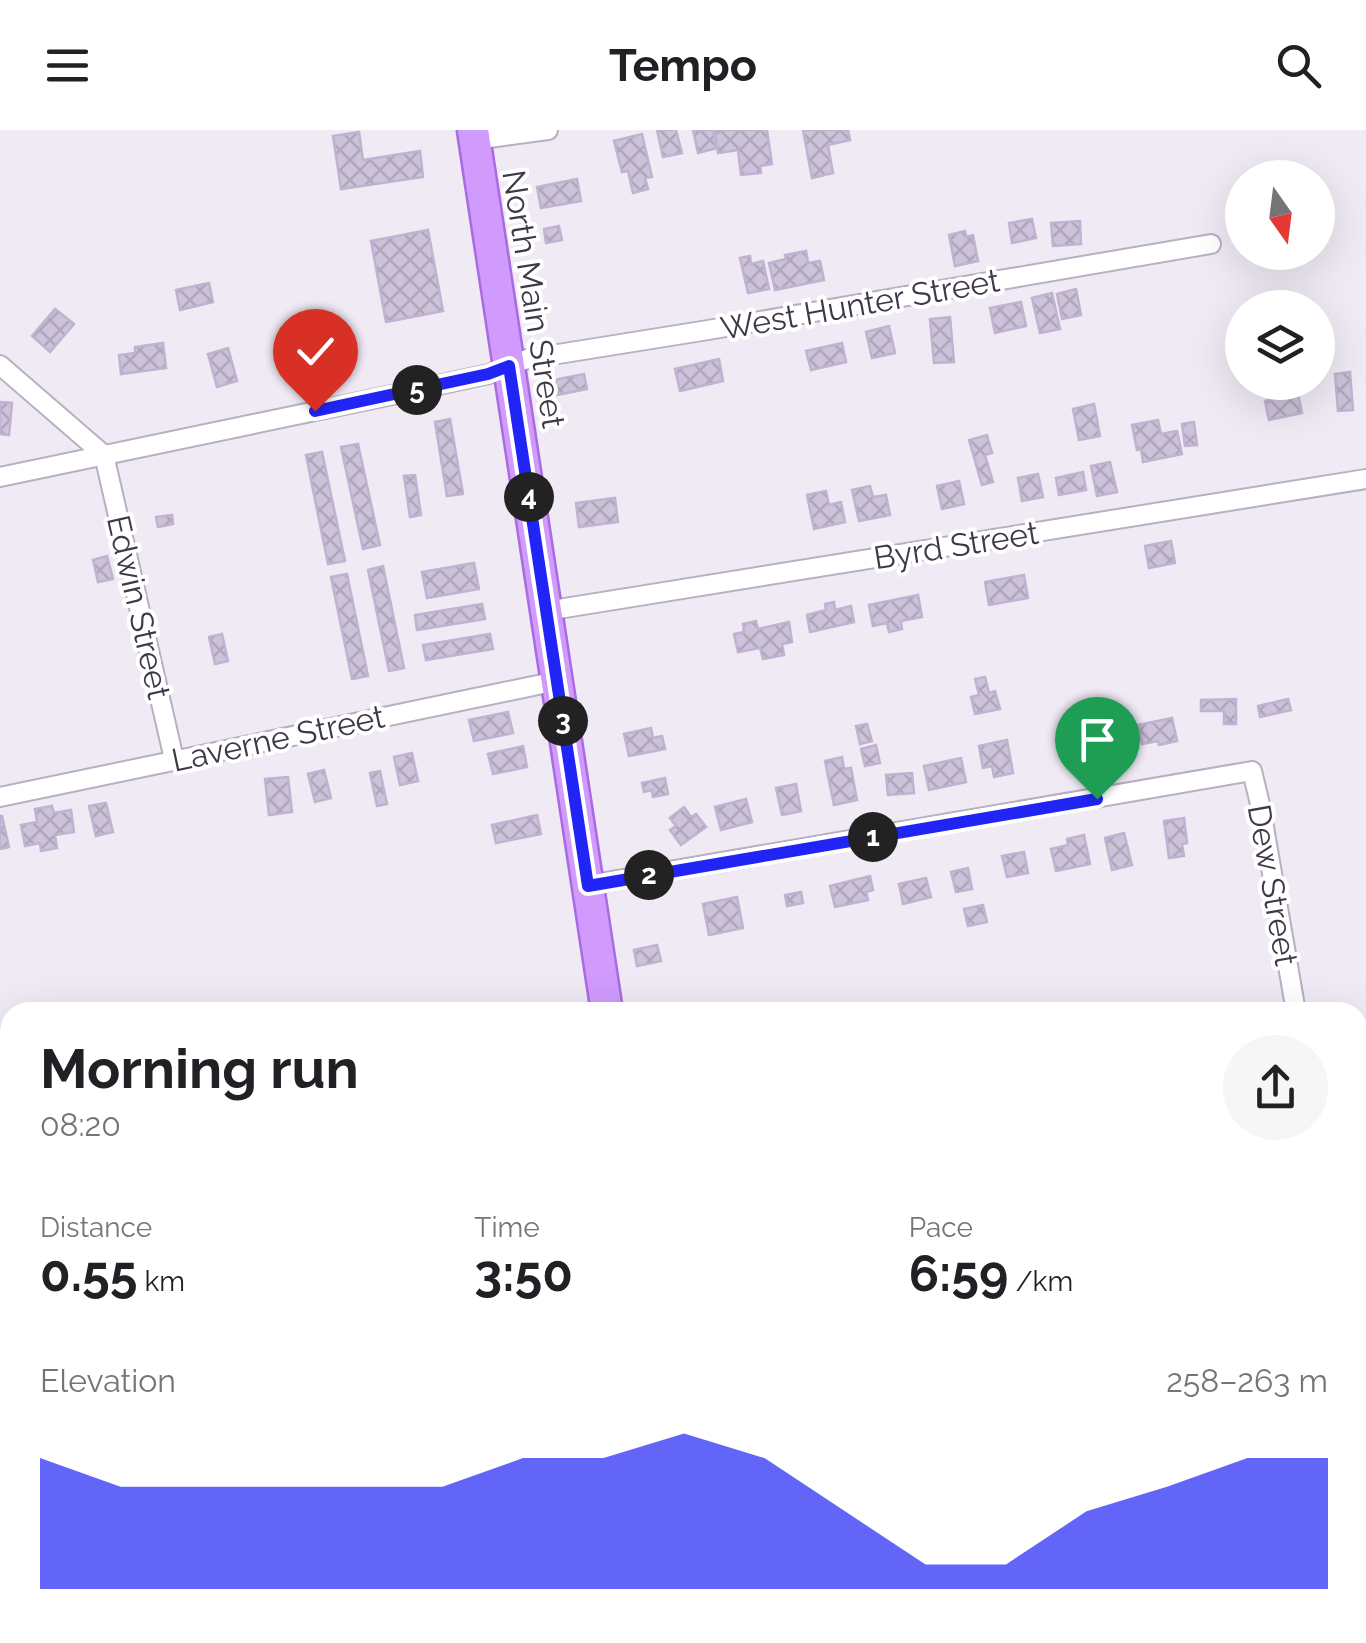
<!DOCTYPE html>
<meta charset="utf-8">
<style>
:root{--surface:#fff;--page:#f6f6f6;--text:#202124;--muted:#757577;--accent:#2024f5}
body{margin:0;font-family:Raleway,sans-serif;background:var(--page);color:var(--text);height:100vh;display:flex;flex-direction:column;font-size:38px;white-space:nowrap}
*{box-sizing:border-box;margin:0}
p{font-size:32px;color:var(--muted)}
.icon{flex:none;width:55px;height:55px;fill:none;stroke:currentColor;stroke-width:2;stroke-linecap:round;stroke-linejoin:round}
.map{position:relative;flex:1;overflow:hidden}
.sheet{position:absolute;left:0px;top:872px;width:1368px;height:642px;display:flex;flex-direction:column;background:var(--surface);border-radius:30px 30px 0 0;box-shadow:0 10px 40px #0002}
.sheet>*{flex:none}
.needle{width:65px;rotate:166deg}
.fabs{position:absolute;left:1225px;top:30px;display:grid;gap:20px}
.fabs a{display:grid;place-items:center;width:110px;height:110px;border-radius:50%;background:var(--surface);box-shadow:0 10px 40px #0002;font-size:50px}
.pin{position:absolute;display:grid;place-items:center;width:85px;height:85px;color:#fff;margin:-102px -42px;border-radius:50% 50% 50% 0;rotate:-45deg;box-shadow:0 0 10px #0007}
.pin .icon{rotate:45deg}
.km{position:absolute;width:50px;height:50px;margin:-25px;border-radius:50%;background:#222;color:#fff;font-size:28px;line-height:50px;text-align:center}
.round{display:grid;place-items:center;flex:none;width:105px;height:105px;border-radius:52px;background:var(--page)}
.headline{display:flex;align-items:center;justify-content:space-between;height:170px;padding:0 40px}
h1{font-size:55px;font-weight:700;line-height:75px}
.metrics{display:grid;grid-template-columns:repeat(3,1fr);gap:15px;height:170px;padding:10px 40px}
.metrics div{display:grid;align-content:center}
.metrics b{font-size:50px;font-weight:700}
.metrics small{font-size:28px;font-weight:400}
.metrics p{font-size:28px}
.chart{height:280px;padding:20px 40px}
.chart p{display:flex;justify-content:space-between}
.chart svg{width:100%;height:180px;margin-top:10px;fill:var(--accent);opacity:.7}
header{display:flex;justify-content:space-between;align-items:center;height:130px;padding:0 40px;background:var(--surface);font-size:45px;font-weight:700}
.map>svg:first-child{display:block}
.building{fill:url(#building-cross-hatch);stroke:#c0b3d1;stroke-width:2.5}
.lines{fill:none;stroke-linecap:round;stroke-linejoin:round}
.minor-casing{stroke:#b9afc3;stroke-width:22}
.primary-casing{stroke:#aa6be2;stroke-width:35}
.minor{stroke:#fff;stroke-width:18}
.primary{stroke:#d09bfc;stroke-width:30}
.route-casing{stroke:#fff;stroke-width:20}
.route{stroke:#2024f5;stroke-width:12}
.labels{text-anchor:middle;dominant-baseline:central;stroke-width:8;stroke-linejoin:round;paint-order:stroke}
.street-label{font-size:32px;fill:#3f3848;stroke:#fff}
</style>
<header><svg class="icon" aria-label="menu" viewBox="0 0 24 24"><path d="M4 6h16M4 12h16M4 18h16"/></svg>Tempo<svg class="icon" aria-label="search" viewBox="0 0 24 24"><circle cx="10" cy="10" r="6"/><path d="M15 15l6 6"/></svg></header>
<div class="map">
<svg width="1366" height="1513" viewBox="0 0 1366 1513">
<defs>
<pattern id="building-cross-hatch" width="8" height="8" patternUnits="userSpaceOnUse" patternTransform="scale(2.5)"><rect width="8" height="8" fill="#ccc2d9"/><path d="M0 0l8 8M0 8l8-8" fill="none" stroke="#b0a7bc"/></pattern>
</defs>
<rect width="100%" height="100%" fill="#efeaf4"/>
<g class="building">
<path d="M657,0H676L682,23L663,27Z"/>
<path d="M693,0H713L717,18L698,23Z"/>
<path d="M715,0H767L772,34L760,36L761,43L741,45L738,20L718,23Z"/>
<path d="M803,0H848L850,10L828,15L833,43L812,48Z"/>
<path d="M359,2L363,30L420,21L423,47L341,59L333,6Z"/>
<path d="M642,4L652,47L645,48L648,59L633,63L628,41L622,42L614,11Z"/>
<path d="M577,49L581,71L541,78L537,57Z"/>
<path d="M1032,89L1036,108L1012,113L1009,93Z"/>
<path d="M1080,91L1081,114L1053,116L1051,93Z"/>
<path d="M559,96L562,110L546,113L544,99Z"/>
<path d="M428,100L443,181L386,192L371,111Z"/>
<path d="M965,101L966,107L973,105L978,131L955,136L949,105Z"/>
<path d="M806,121L808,133L820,131L824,150L775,160L769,133L786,129L785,125Z"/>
<path d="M750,126L751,134L763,131L769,159L748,163L740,128Z"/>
<path d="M209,153L213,172L180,180L176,160Z"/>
<path d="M1076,159L1081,185L1062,189L1057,164Z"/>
<path d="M1052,163L1060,199L1040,203L1032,168Z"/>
<path d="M1021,172L1026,196L995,203L990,178Z"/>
<path d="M55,179L74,194L50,222L32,206Z"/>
<path d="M950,187L954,232L934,233L930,189Z"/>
<path d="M889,196L895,223L872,228L866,202Z"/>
<path d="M163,213L166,238L121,244L119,225L135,223V217Z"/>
<path d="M842,213L846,232L811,240L806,221Z"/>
<path d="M345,215L350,234L322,241L318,221Z"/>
<path d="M228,218L237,251L217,257L208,224Z"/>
<path d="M719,229L723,251L680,261L675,239Z"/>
<path d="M1350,242L1353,280L1338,281L1335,244Z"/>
<path d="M584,244L587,259L557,265L554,250Z"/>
<path d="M1298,264L1302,283L1269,290L1265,271Z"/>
<path d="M0,272L12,273L9,305L0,304Z"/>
<path d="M1094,274L1100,306L1079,310L1073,279Z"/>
<path d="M450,289L463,364L447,366L435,292Z"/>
<path d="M1158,290L1161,304L1177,301L1182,324L1143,332L1141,319L1137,320L1132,295Z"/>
<path d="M1194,292L1197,315L1185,316L1182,294Z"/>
<path d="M987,305L992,323L985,325L993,352L982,355L969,310Z"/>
<path d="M358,314L380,415L363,419L341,317Z"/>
<path d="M322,322L345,431L328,434L306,325Z"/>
<path d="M1110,332L1117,362L1097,366L1091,336Z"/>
<path d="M1083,342L1086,360L1059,365L1056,348Z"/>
<path d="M1038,344L1043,367L1022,371L1018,348Z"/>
<path d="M415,345L421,385L410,387L404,346Z"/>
<path d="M959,351L964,374L942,379L937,356Z"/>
<path d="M870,356L873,367L886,365L890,385L859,391L852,360Z"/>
<path d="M826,361L829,375L841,372L845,392L814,399L807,365Z"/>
<path d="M615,368L618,392L579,397L576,373Z"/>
<path d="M172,385L173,394L158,397L156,387Z"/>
<path d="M1171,411L1175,433L1149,438L1145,416Z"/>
<path d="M107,426L113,449L98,452L93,430Z"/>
<path d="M474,433L479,459L427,468L422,442Z"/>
<path d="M383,436L404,538L389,541L368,440Z"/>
<path d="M347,444L368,546L352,549L331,447Z"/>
<path d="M1024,445L1028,468L989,475L985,452Z"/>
<path d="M918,465L922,487L901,491L902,499L889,502L887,493L873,496L869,475Z"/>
<path d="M834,472L835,480L851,476L854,492L810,502L807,485L826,480L825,474Z"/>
<path d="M482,474L485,489L417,500L415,485Z"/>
<path d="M756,491L758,499L789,492L792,512L782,514L784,525L763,529L760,518L738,522L734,504L744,502L743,494Z"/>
<path d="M222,504L228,531L215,534L209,507Z"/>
<path d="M490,504L493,519L426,530L423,515Z"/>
<path d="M985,547L989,563L995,561L1000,579L975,584L971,567L979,565L975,549Z"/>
<path d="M1236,569V594H1224V581H1201V570Z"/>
<path d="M1288,569L1291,580L1260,587L1258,576Z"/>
<path d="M508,582L513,603L474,611L469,590Z"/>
<path d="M1172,588L1177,611L1159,615L1158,611L1142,614L1138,595Z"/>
<path d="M867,594L872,611L860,614L856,596Z"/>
<path d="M1115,594L1118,607L1123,606L1126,619L1099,625L1094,604L1107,601L1106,596Z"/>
<path d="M651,598L653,608L662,606L665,619L629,626L624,604Z"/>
<path d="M1007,610L1013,643L994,647L992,636L983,638L979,616Z"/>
<path d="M876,615L880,633L865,636L861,619Z"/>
<path d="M523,616L527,637L493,644L488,624Z"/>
<path d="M412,623L418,651L400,655L394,627Z"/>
<path d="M842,627L844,639L851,638L857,670L834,675L825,631Z"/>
<path d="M961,628L966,652L929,660L924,636Z"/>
<path d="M324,640L331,668L315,672L308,644Z"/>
<path d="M380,641L387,674L377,676L370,643Z"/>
<path d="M912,643L914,663L888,665L886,645Z"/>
<path d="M288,647L292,682L269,685L265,649Z"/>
<path d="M665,648L668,664L653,667L652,660L644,662L642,653Z"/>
<path d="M796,654L801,681L782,685L776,658Z"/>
<path d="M746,669L752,692L721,700L715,677Z"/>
<path d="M106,673L113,702L96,706L89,676Z"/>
<path d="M52,676L54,683L71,680L74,702L55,705L57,718L41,721L40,713L25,716L21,695L37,692L35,679Z"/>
<path d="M684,677L691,687L696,684L706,697L681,715L670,700L676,696L670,688Z"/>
<path d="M537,685L541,704L496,713L492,695Z"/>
<path d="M0,686H2L9,717L0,719Z"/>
<path d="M1184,688L1187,713L1182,714L1184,726L1169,728L1164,691Z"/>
<path d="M1124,703L1132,735L1112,740L1105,708Z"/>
<path d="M1084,705L1090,734L1056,741L1051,719L1068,715L1067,709Z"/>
<path d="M1024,722L1028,743L1007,747L1002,726Z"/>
<path d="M968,738L972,759L956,762L951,742Z"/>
<path d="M870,746L873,760L866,762L868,770L835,777L830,756Z"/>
<path d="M926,748L931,767L903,774L899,754Z"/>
<path d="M801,762L803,773L787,776L785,765Z"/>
<path d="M737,767L743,798L709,805L703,774Z"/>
<path d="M983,775L987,792L968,796L964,779Z"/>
<path d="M657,815L661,831L637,836L634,820Z"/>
</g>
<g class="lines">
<defs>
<g id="minor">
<path d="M475,10L548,0"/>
<path d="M0,235L104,325L174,629"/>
<path d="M0,347L392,265L489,244L527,229L708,200L1211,114"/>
<path d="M546,481L1366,349"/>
<path d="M0,667L557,551"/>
<path d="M588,755L1252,641L1260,674L1296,882"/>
<path d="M1358,1015L1366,1014"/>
<path d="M1358,1047L1366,1041"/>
<path d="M0,1229L10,1227"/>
<path d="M0,1409L10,1410"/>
<path d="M780,1505L789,1513"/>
<path d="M30,1513L31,1505"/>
</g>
<g id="primary">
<path d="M473,0L607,882"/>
<path d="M702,1505L703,1513"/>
</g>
</defs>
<use href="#minor" class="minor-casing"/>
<use href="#primary" class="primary-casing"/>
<use href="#minor" class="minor"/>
<use href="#primary" class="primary"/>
</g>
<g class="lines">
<defs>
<path id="route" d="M315,281L488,244L509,236L588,756L1097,669"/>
</defs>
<use href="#route" class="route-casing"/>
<use href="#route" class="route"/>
</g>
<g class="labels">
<g class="street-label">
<text transform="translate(534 169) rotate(81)">North Main Street</text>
<text transform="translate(860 174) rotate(-10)">West Hunter Street</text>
<text transform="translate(956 415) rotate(-9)">Byrd Street</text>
<text transform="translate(139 477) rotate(77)">Edwin Street</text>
<text transform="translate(278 608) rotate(-12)">Laverne Street</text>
<text transform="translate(1273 755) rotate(80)">Dew Street</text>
</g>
</g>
</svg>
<div class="fabs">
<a><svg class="needle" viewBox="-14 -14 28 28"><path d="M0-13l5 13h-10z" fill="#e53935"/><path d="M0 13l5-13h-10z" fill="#757577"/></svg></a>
<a><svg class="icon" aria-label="layers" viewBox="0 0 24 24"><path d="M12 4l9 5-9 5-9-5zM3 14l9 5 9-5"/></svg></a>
</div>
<div class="pin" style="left:1097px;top:669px;background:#1e9e55"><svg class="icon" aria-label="arrive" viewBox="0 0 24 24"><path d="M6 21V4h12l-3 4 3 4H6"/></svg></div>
<div class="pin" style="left:315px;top:281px;background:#d93025"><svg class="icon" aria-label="check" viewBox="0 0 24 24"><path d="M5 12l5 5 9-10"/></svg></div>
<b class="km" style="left:873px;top:707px">1</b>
<b class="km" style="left:649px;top:745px">2</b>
<b class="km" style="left:563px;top:591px">3</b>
<b class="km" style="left:529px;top:367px">4</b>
<b class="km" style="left:417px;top:260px">5</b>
<section class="sheet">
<div class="headline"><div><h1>Morning run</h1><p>08:20</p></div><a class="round"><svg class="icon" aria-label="share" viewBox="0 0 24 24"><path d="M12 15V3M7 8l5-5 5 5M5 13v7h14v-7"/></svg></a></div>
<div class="metrics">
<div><p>Distance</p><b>0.55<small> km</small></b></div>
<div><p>Time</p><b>3:50</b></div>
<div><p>Pace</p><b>6:59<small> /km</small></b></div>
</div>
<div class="chart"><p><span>Elevation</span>258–263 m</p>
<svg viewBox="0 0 160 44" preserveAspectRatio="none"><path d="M0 44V12L10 19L20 19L30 19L40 19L50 19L60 12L70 12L80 6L90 12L100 25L110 38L120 38L130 25L140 19L150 12L160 12V44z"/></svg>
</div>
</section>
</div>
